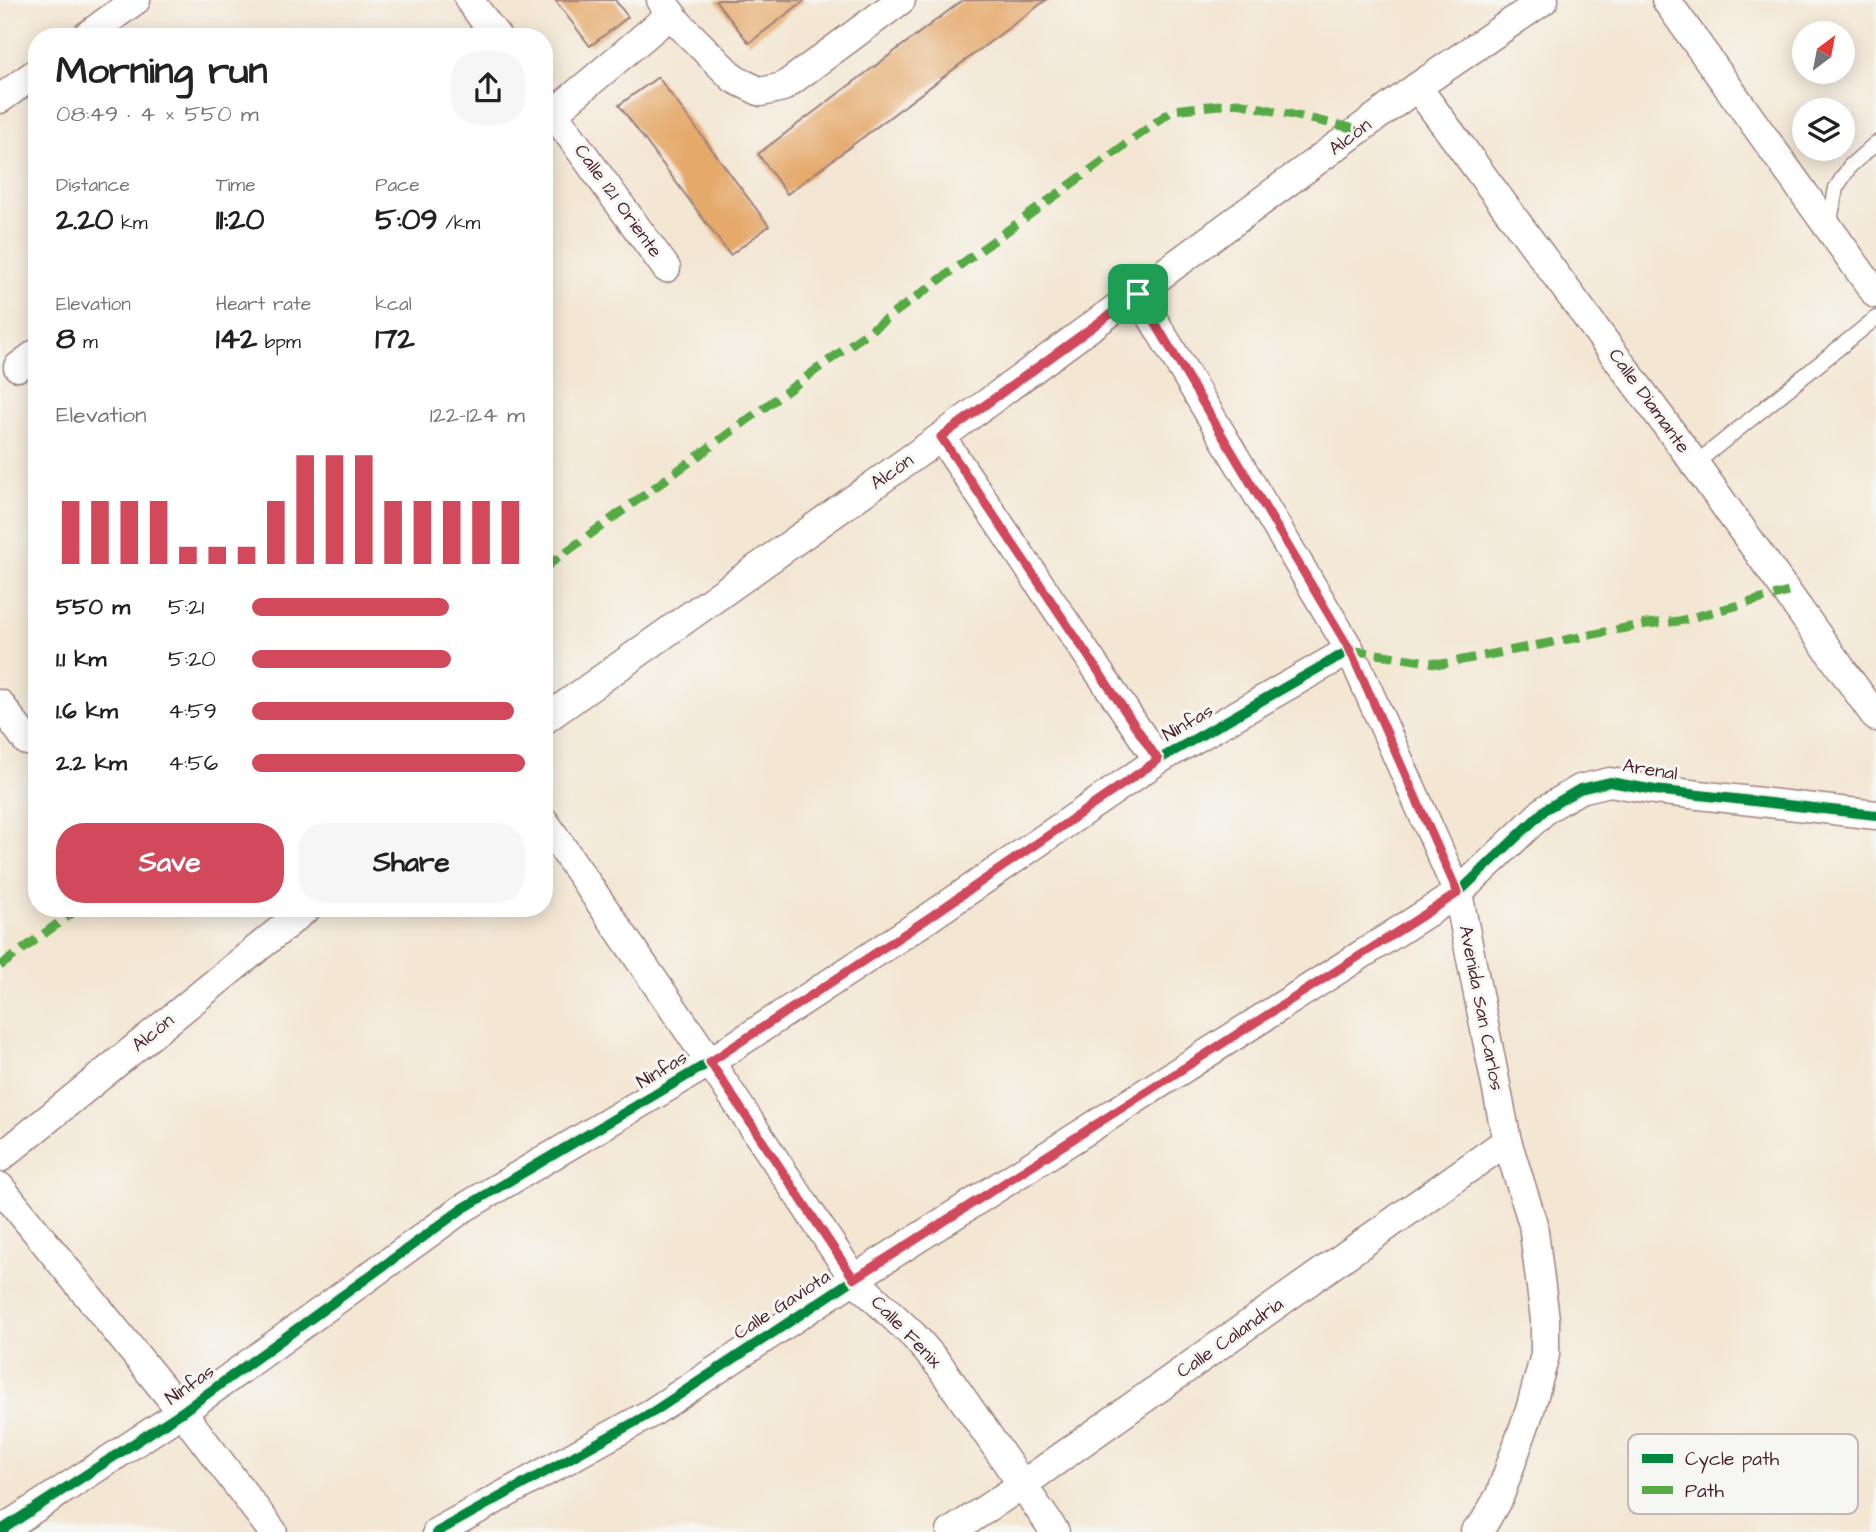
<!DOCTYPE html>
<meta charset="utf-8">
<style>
:root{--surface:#fff;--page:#f6f6f6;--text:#222;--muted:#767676;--accent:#d1495b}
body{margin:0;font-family:"Architects Daughter",sans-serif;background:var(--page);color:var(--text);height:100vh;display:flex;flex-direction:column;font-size:26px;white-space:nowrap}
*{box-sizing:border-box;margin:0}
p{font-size:23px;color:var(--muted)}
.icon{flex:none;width:38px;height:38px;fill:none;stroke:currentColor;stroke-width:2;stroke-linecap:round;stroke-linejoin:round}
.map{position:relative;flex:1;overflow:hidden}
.details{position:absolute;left:28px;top:28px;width:525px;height:889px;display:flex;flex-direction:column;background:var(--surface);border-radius:28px;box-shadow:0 4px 18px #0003}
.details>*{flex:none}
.needle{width:46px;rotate:32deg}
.controls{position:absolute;left:1792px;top:21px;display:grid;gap:14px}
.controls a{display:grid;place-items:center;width:63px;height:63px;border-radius:50%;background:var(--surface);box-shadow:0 4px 18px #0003;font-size:35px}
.pin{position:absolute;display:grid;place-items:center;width:60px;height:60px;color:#fff;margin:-30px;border-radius:14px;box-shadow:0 4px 10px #0006}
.round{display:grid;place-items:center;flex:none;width:74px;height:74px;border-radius:28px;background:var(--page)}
.overview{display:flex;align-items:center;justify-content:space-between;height:119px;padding:0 28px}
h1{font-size:38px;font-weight:800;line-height:52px}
.figures{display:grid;grid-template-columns:repeat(3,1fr);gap:10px;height:119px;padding:7px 28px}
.figures div{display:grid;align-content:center}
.figures b{font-size:30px;font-weight:800}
.figures small{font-size:19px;font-weight:400}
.figures p{font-size:19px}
.chart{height:196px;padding:14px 28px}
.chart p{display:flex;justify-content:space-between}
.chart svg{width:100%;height:126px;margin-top:7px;stroke:var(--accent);stroke-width:6}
.button{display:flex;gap:14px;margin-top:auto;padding:14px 28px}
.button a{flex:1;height:80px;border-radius:28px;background:var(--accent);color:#fff;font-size:28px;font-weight:800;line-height:80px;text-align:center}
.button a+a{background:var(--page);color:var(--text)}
ul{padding:0 28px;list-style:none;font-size:23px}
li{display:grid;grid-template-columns:112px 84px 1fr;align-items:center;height:52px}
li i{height:18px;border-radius:9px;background:var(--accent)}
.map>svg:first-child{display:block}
.building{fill:#e5a96b}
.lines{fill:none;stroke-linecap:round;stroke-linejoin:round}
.lane-casing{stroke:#9e827e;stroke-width:17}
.street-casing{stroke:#9e827e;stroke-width:31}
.lane{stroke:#fff;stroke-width:14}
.street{stroke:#fff;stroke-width:28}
.quiet{stroke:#57aa44;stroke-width:9;stroke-dasharray:18 9;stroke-linecap:butt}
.cycleway-casing{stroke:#f6f6f2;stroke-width:15}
.cycleway{stroke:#00873e;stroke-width:10}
.route-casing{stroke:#fff;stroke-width:14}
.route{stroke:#d1495b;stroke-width:9}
.labels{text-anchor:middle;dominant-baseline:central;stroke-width:6;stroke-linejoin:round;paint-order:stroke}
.street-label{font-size:19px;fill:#4a1f2b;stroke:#f6f6f2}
.key{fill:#f6f6f2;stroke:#c2b6b6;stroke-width:2}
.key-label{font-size:19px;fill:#4a1f2b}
</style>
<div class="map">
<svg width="1876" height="1532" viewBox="0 0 1876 1532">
<rect width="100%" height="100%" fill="#f6f6f2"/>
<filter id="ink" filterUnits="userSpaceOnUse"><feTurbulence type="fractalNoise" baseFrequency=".0143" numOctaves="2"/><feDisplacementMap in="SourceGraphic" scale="14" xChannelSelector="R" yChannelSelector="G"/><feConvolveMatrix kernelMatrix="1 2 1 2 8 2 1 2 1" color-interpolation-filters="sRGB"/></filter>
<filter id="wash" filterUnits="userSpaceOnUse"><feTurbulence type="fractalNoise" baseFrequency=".00686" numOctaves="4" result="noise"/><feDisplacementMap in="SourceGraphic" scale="28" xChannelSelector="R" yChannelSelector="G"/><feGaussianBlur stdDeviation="1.57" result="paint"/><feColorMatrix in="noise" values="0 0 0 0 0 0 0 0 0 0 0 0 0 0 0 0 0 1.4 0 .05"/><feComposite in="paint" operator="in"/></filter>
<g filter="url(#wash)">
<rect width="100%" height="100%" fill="#f3e6d2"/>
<g id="blocks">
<g class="building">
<path d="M555,0H615L628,17L590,46Z"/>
<path d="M718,0H805L749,43L716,1Z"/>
<path d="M963,0H1046L787,194L758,154Z"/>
<path d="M658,77L769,226L730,255L619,105Z"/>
</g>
</g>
</g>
<g filter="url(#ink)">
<use href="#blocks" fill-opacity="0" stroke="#9e827e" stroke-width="2"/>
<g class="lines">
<defs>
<g id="lane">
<path d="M1829,227L1836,188L1850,166L1876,143"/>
<path d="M1695,464L1876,318"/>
</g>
<g id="street">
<path d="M469,0L497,37"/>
<path d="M661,0L679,24L734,79L761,92L783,87L901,0"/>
<path d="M1666,0L1876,294"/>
<path d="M85,37L136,0"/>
<path d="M1417,87L1695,464L1876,717"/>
<path d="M0,99L37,72"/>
<path d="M544,100L666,268"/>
<path d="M544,121L671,14"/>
<path d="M1138,294L1350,650L1458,893L1507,1141L1533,1224L1545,1319V1355L1530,1410L1500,1495L1484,1523L1475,1532"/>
<path d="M18,367L37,353"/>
<path d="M941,437L1158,760"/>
<path d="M0,704L27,741"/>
<path d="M544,720L941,437L1417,87L1544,0"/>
<path d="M544,821L710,1062L854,1279L914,1336L940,1366L1055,1532"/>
<path d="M0,1158L307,908"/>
<path d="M0,1187L182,1412L273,1532"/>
<path d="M0,1531L182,1412L462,1209L710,1062L927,919L1158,760L1350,650"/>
<path d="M437,1532L653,1412L854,1279L1458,893L1546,809L1580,789L1610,782L1655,790L1876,815"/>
<path d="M951,1532L1022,1485L1507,1141"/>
</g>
</defs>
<use href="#lane" class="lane-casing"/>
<use href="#street" class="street-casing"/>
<use href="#lane" class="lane"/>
<use href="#street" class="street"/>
<g class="quiet">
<path d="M544,568L1173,110L1238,103L1361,130"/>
<path d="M1350,650L1442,664L1646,624L1679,621L1788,592"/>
<path d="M0,966L79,908"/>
</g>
<defs>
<g id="cycleway">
<path d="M0,1531L182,1412L462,1209L710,1062L927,919L1158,760L1350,650"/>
<path d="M437,1532L653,1412L854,1279L1458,893L1546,809L1580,789L1610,782L1655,790L1876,815"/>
</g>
</defs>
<use href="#cycleway" class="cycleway-casing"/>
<use href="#cycleway" class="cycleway"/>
</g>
</g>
<g class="lines" filter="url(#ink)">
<defs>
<path id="route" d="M1138,294L1350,650L1458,893L854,1279L710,1062L927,919L1158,760L941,437Z"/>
</defs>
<use href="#route" class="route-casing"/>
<use href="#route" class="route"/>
</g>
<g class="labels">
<g class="street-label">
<text transform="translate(1350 137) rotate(-37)">Alcón</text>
<text transform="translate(618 201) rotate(54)">Calle 121 Oriente</text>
<text transform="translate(1649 401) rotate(54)">Calle Diamante</text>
<text transform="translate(892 472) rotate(-35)">Alcón</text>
<text transform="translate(1188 723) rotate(-30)">Ninfas</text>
<text transform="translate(1650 770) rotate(9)">Arenal</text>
<text transform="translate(1481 1008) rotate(79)">Avenida San Carlos</text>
<text transform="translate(153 1033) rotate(-39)">Alcón</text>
<text transform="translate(662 1070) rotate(-31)">Ninfas</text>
<text transform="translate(782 1305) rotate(-33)">Calle Gaviota</text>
<text transform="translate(906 1332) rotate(46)">Calle Fenix</text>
<text transform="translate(1230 1338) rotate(-35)">Calle Calandria</text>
<text transform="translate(190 1385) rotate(-35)">Ninfas</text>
</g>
</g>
<rect x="1628" y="1434" width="230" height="80" rx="10" class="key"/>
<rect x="1642" y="1454" width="31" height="9" fill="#00873e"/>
<rect x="1642" y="1486" width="31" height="8" fill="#57aa44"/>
<g class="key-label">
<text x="1685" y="1465">Cycle path</text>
<text x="1685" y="1497">Path</text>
</g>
</svg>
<div class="controls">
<a><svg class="needle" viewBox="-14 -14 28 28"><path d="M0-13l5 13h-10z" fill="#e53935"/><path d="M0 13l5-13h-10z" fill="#767676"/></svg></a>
<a><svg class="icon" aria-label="layers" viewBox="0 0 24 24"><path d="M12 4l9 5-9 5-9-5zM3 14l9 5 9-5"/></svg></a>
</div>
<div class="pin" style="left:1138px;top:294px;background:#1e9e55"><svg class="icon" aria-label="arrive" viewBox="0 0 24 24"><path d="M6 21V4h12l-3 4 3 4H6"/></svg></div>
<section class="details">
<div class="overview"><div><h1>Morning run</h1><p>08:49 · 4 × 550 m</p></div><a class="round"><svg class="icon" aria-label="share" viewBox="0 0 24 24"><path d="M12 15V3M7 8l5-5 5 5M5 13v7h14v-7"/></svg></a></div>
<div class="figures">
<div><p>Distance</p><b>2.20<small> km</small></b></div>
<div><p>Time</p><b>11:20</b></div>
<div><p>Pace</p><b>5:09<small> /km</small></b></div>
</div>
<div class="figures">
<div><p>Elevation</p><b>8<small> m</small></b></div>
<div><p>Heart rate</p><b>142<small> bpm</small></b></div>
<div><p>kcal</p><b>172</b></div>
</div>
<div class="chart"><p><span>Elevation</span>122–124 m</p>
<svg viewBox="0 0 160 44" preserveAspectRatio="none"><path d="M5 44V22M15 44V22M25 44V22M35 44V22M45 44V38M55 44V38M65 44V38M75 44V22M85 44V6M95 44V6M105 44V6M115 44V22M125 44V22M135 44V22M145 44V22M155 44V22"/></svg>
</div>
<ul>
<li><b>550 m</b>5:21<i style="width:72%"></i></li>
<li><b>1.1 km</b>5:20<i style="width:73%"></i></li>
<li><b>1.6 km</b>4:59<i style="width:96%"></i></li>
<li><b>2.2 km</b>4:56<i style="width:100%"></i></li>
</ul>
<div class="button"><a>Save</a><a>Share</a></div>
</section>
</div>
